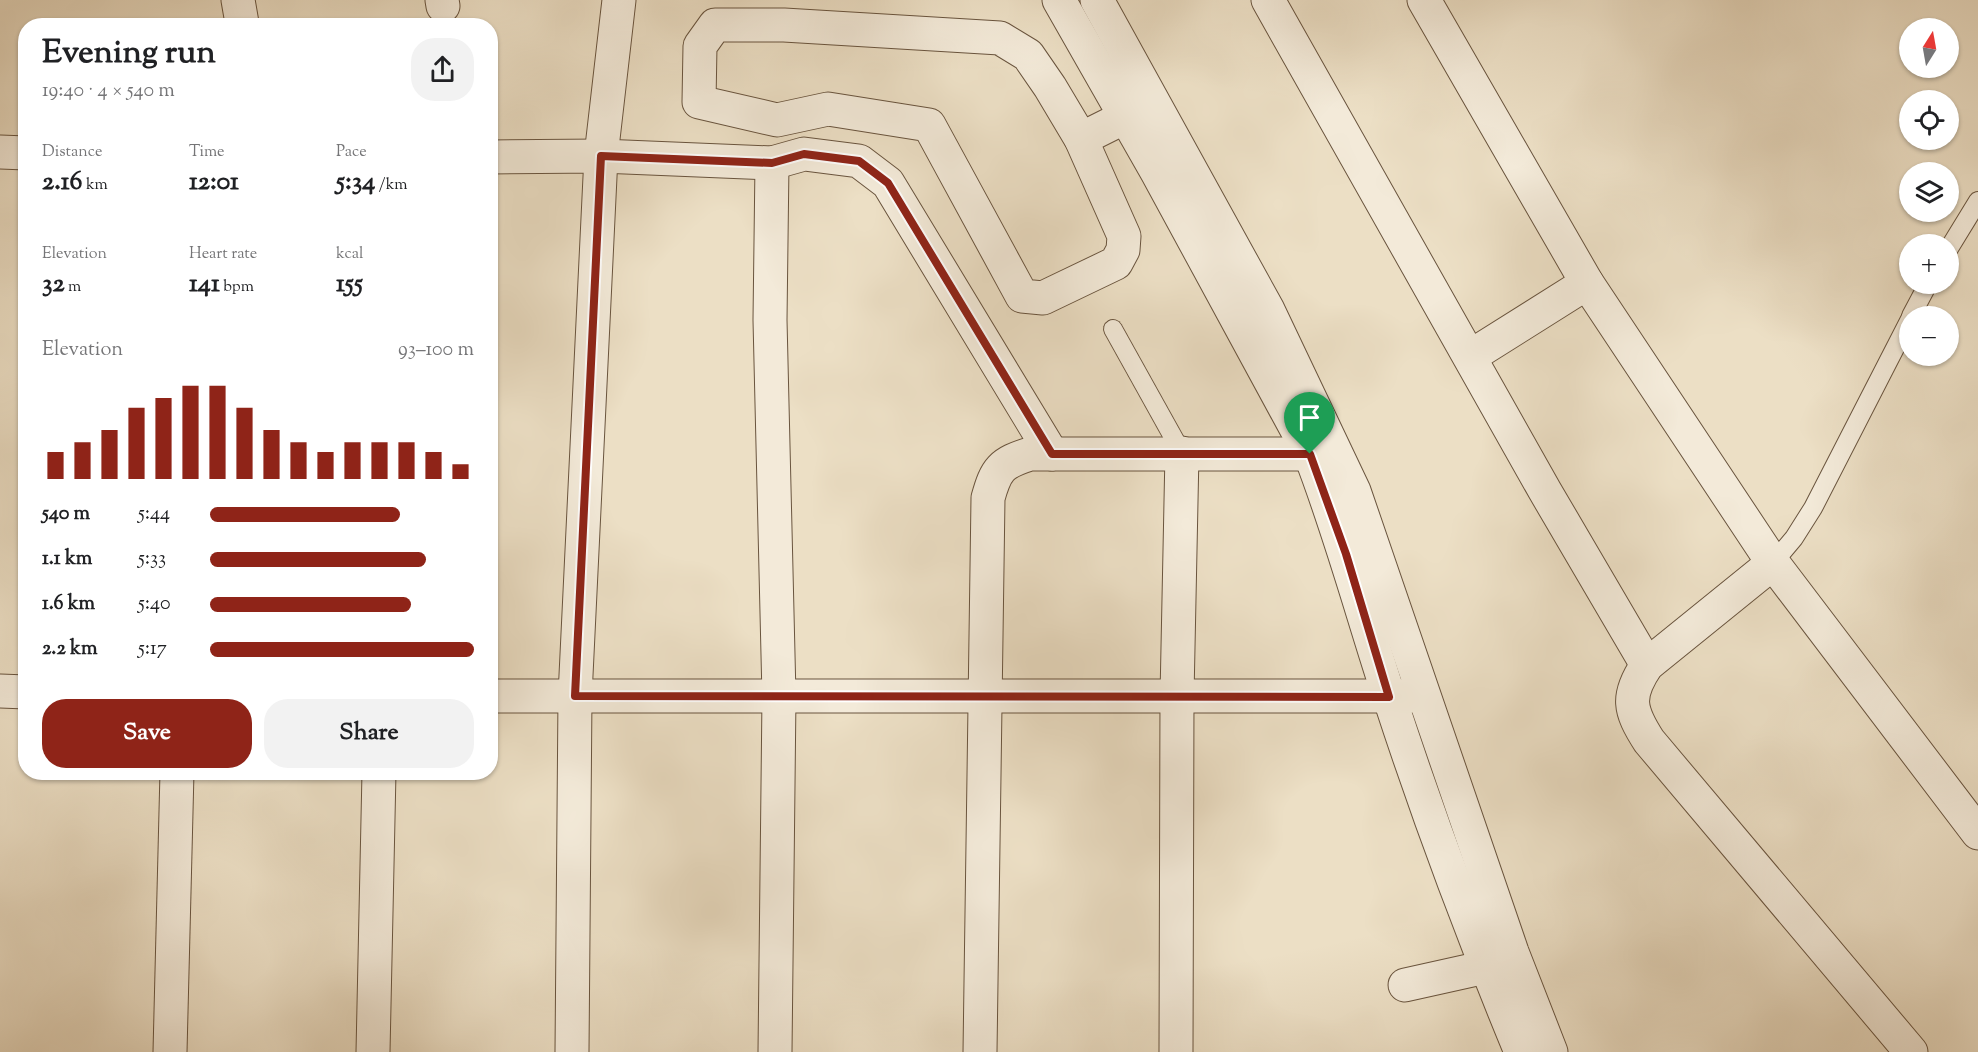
<!DOCTYPE html>
<meta charset="utf-8">
<style>
:root{--surface:#fff;--page:#f2f2f2;--text:#202124;--muted:#757577;--accent:#8f2418}
body{margin:0;font-family:"Sorts Mill Goudy",serif;background:var(--page);color:var(--text);height:100vh;display:flex;flex-direction:column;font-size:22px;white-space:nowrap}
*{box-sizing:border-box;margin:0}
p{font-size:20px;color:var(--muted)}
.icon{flex:none;width:33px;height:33px;fill:none;stroke:currentColor;stroke-width:2;stroke-linecap:round;stroke-linejoin:round}
.map{position:relative;flex:1;overflow:hidden}
.details{position:absolute;left:18px;top:18px;width:480px;height:762px;display:flex;flex-direction:column;background:var(--surface);border-radius:24px;box-shadow:0 2px 4px #0004}
.details>*{flex:none}
.needle{width:39px;rotate:11deg}
.fabs{position:absolute;left:1899px;top:18px;display:grid;gap:12px}
.fabs a{display:grid;place-items:center;width:60px;height:60px;border-radius:50%;background:var(--surface);box-shadow:0 2px 4px #0004;font-size:30px}
.pin{position:absolute;display:grid;place-items:center;width:51px;height:51px;color:#fff;margin:-62px -26px;border-radius:50% 50% 50% 0;rotate:-45deg;box-shadow:0 0 6px #0007}
.pin .icon{rotate:45deg}
.round{display:grid;place-items:center;flex:none;width:63px;height:63px;border-radius:24px;background:var(--page)}
.head{display:flex;align-items:center;justify-content:space-between;height:102px;padding:0 24px}
h1{font-size:33px;font-weight:700;line-height:45px}
.metrics{display:grid;grid-template-columns:repeat(3,1fr);gap:9px;height:102px;padding:6px 24px}
.metrics div{display:grid;align-content:center}
.metrics b{font-size:26px;font-weight:700}
.metrics small{font-size:16px;font-weight:400}
.metrics p{font-size:16px}
.chart{height:168px;padding:12px 24px}
.chart p{display:flex;justify-content:space-between}
.chart svg{width:100%;height:108px;margin-top:6px;stroke:var(--accent);stroke-width:6}
.action{display:flex;gap:12px;margin-top:auto;padding:12px 24px}
.action a{flex:1;height:69px;border-radius:24px;background:var(--accent);color:#fff;font-size:24px;font-weight:700;line-height:69px;text-align:center}
.action a+a{background:var(--page);color:var(--text)}
ul{padding:0 24px;list-style:none;font-size:20px}
li{display:grid;grid-template-columns:96px 72px 1fr;align-items:center;height:45px}
li i{height:15px;border-radius:8px;background:var(--accent)}
.map>svg:first-child{display:block}
.lines{fill:none;stroke-linecap:round;stroke-linejoin:round}
.service-casing{stroke:#69543e;stroke-width:20}
.minor-casing{stroke:#69543e;stroke-width:35}
.tertiary-casing{stroke:#69543e;stroke-width:35}
.service{stroke:#f3ead9;stroke-width:18}
.minor{stroke:#f3ead9;stroke-width:33}
.tertiary{stroke:#f3ead9;stroke-width:33}
.route-casing{stroke:#fff;stroke-width:12}
.route{stroke:#8f2418;stroke-width:8}
</style>
<div class="map">
<svg width="1978" height="1052" viewBox="0 0 1978 1052">
<rect width="100%" height="100%" fill="#ecdfc5"/>
<filter id="stains"><feTurbulence type="fractalNoise" baseFrequency=".00333" numOctaves="4"/><feColorMatrix values="0 0 0 0 .2 0 0 0 0 .09 0 0 0 0 .02 0 0 0 .5 -.17"/></filter>
<radialGradient id="worn" r=".72"><stop offset=".6" stop-color="#630" stop-opacity="0"/><stop offset="1" stop-color="#630" stop-opacity=".3"/></radialGradient>
<g class="lines">
<defs>
<g id="service">
<path d="M1948,250L1978,201"/>
<path d="M1911,316L1928,284"/>
<path d="M1113,329L1182,453"/>
<path d="M1773,563L1794,538L1813,508L1910,319"/>
</g>
<g id="minor">
<path d="M238,0L242,23"/>
<path d="M442,0L443,6"/>
<path d="M1268,0L1545,491L1647,665"/>
<path d="M1424,0L1587,283L1773,563L1978,833"/>
<path d="M715,25H784L1000,38L1028,55L1050,87L1081,139L1124,236L1123,250L1116,263L1043,298L1022,296L929,125L828,109L777,120L699,102L700,46Z"/>
<path d="M1081,139L1125,117"/>
<path d="M0,152L26,153"/>
<path d="M490,157L601,156L772,163L804,154L859,161L888,183L1052,454"/>
<path d="M772,163L770,320L779,696L775,1052"/>
<path d="M1471,356L1587,283"/>
<path d="M1773,563L1647,665C1626,696 1629,710 1649,741L1911,1052"/>
<path d="M0,691L26,692"/>
<path d="M490,696H1418"/>
<path d="M1405,985L1486,967"/>
<path d="M170,1052L177,772"/>
<path d="M373,1052L379,772"/>
<path d="M572,1052L575,696L601,156L619,0"/>
<path d="M980,1052L988,498C996,469 1001,463 1030,454H1310"/>
<path d="M1176,1052L1177,696L1182,453"/>
</g>
<g id="tertiary">
<path d="M1059,0L1157,172L1310,454C1341,534 1363,617 1390,699C1429,819 1473,936 1521,1052"/>
<path d="M1097,0L1268,310L1354,491L1512,952L1551,1052"/>
</g>
</defs>
<use href="#service" class="service-casing"/>
<use href="#minor" class="minor-casing"/>
<use href="#tertiary" class="tertiary-casing"/>
<use href="#service" class="service"/>
<use href="#minor" class="minor"/>
<use href="#tertiary" class="tertiary"/>
</g>
<g class="lines">
<defs>
<path id="route" d="M804,154L859,161L888,183L1052,454H1310L1346,554L1389,697L575,696L601,156L772,163Z"/>
</defs>
<use href="#route" class="route-casing"/>
<use href="#route" class="route"/>
</g>
<rect width="100%" height="100%" filter="url(#stains)"/>
<rect width="100%" height="100%" fill="url(#worn)"/>
</svg>
<div class="fabs">
<a><svg class="needle" viewBox="-14 -14 28 28"><path d="M0-13l5 13h-10z" fill="#e53935"/><path d="M0 13l5-13h-10z" fill="#757577"/></svg></a>
<a><svg class="icon" aria-label="locate" viewBox="0 0 24 24"><circle cx="12" cy="12" r="6"/><path d="M12 2v4M12 18v4M2 12h4M18 12h4"/></svg></a>
<a><svg class="icon" aria-label="layers" viewBox="0 0 24 24"><path d="M12 4l9 5-9 5-9-5zM3 14l9 5 9-5"/></svg></a>
<a>+</a>
<a>−</a>
</div>
<div class="pin" style="left:1310px;top:454px;background:#1e9e55"><svg class="icon" aria-label="arrive" viewBox="0 0 24 24"><path d="M6 21V4h12l-3 4 3 4H6"/></svg></div>
<section class="details">
<div class="head"><div><h1>Evening run</h1><p>19:40 · 4 × 540 m</p></div><a class="round"><svg class="icon" aria-label="share" viewBox="0 0 24 24"><path d="M12 15V3M7 8l5-5 5 5M5 13v7h14v-7"/></svg></a></div>
<div class="metrics">
<div><p>Distance</p><b>2.16<small> km</small></b></div>
<div><p>Time</p><b>12:01</b></div>
<div><p>Pace</p><b>5:34<small> /km</small></b></div>
</div>
<div class="metrics">
<div><p>Elevation</p><b>32<small> m</small></b></div>
<div><p>Heart rate</p><b>141<small> bpm</small></b></div>
<div><p>kcal</p><b>155</b></div>
</div>
<div class="chart"><p><span>Elevation</span>93–100 m</p>
<svg viewBox="0 0 160 44" preserveAspectRatio="none"><path d="M5 44V33M15 44V29M25 44V24M35 44V15M45 44V11M55 44V6M65 44V6M75 44V15M85 44V24M95 44V29M105 44V33M115 44V29M125 44V29M135 44V29M145 44V33M155 44V38"/></svg>
</div>
<ul>
<li><b>540 m</b>5:44<i style="width:72%"></i></li>
<li><b>1.1 km</b>5:33<i style="width:82%"></i></li>
<li><b>1.6 km</b>5:40<i style="width:76%"></i></li>
<li><b>2.2 km</b>5:17<i style="width:100%"></i></li>
</ul>
<div class="action"><a>Save</a><a>Share</a></div>
</section>
</div>
